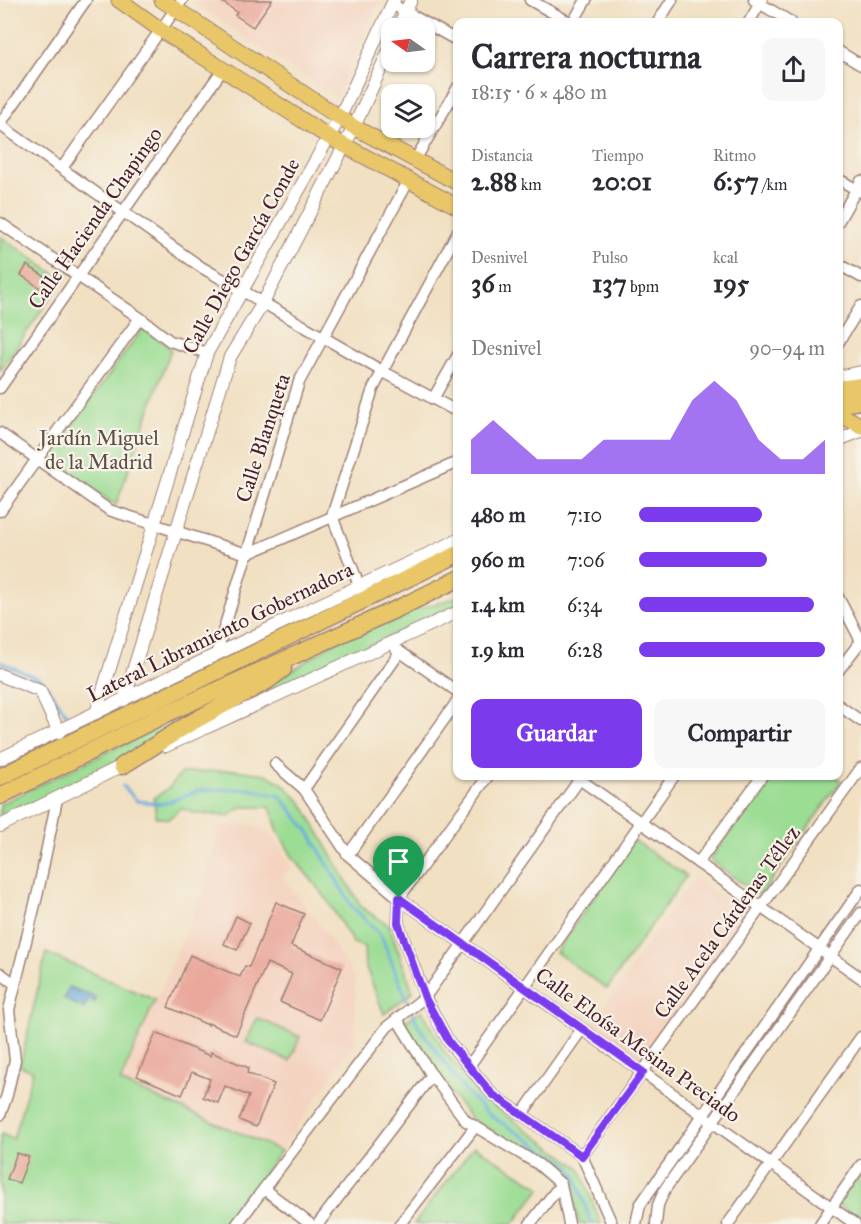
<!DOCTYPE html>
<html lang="es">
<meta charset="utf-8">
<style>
:root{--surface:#fff;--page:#f7f7f7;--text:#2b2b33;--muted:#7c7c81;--accent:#7c3aed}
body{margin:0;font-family:"IM FELL Great Primer",serif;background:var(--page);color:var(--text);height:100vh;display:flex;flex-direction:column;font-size:22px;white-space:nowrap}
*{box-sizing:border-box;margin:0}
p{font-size:20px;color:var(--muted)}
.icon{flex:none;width:33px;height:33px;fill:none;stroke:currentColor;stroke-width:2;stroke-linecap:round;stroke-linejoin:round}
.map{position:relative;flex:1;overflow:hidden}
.side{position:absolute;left:453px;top:18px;width:390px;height:762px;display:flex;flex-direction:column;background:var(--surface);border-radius:12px;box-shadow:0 2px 4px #0004}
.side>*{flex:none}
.needle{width:39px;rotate:284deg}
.tools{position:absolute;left:381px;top:18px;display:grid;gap:12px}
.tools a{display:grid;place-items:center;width:54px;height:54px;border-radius:12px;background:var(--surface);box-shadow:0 2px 4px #0004;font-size:30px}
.pin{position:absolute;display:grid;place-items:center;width:51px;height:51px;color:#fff;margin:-62px -26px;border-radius:50% 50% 50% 0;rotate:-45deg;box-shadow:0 0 6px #0007}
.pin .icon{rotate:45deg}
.round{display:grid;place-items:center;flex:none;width:63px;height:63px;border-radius:12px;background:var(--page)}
.summary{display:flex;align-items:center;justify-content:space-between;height:102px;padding:0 18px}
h1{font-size:33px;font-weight:700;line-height:45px}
.metrics{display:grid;grid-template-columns:repeat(3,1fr);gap:9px;height:102px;padding:6px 18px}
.metrics div{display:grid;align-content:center}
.metrics b{font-size:26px;font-weight:700}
.metrics small{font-size:16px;font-weight:400}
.metrics p{font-size:16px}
.chart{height:168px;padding:12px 18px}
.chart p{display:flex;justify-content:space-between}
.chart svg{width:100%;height:108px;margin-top:6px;fill:var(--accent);opacity:.7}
.primary-button{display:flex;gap:12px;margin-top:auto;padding:12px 18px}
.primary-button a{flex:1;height:69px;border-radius:12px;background:var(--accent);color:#fff;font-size:24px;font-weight:700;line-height:69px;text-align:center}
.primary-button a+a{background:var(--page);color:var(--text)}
ul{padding:0 18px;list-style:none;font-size:20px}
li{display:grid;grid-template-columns:96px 72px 1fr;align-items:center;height:45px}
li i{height:15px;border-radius:8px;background:var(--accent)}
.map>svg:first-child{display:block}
.built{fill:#f4d3c0}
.green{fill:#9cdd94;stroke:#737e60;stroke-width:1.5}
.water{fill:#6aabdd;stroke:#5a6584;stroke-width:1.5}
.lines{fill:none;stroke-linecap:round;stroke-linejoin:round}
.stream{stroke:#6aabdd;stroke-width:3}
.building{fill:#eaa89c}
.minor-casing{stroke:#9e8076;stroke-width:13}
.tertiary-casing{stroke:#9e8076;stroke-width:14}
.primary-casing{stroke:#9e8076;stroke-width:17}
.trunk-casing{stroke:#9e8076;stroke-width:19}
.minor{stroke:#fff;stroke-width:10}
.tertiary{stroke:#fff;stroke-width:12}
.primary{stroke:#e9c769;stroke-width:15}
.trunk{stroke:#e9c769;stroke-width:16}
.route-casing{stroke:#fff;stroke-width:12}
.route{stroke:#7c3aed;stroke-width:8}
.labels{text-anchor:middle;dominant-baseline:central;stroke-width:4.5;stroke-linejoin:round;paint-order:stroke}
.street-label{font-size:21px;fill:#4a1f2b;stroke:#f7f3e8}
.park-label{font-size:21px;fill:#5e4e45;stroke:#f7f3e8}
</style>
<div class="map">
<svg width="861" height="1224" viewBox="0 0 861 1224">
<rect width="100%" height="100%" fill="#f7f3e8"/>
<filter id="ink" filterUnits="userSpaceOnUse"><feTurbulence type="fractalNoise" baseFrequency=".0167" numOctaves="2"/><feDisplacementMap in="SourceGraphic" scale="12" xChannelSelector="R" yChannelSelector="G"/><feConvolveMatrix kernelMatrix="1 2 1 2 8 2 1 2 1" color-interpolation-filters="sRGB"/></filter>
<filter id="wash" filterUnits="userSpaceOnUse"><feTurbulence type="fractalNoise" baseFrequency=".008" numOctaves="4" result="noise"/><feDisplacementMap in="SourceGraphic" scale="24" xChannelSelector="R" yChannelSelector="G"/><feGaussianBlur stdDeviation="1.35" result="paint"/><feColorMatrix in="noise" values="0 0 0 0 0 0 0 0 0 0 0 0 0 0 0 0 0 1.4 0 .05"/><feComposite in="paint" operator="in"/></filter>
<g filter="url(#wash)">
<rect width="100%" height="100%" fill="#f1e0c2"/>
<g class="built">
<path d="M195,0H380L336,97L193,3Z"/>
<path d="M219,825H255L272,834L292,869L283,877L334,944L355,978L356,1040L281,1151L120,1082L203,892Z"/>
<path d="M694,877L745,913L640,1064L589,1028Z"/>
</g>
<g class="green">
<path d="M0,236L63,280L0,371Z"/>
<path d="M143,328L171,349L116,505L48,458Z"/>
<path d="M457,597V605L230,711L337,641L395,616Z"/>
<path d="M219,698L127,757L0,820V804Z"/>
<path d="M234,770L266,774L282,783L302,803L362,908L389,925L413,992L384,1014L365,965L364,947L353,943L326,898L292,856L278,831L270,807H242L229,816L194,813L181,808L169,819L156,817L154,798L170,787L181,773Z"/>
<path d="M769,776H834L841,781L760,896L710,860Z"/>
<path d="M634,840L686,876L607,989L556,952Z"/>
<path d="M46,953L155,1000L120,1082L281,1151L226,1224H0V1136L1,1134L13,1139L33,1071L20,1066Z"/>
<path d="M422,1010L445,1052L479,1094L491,1104L580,1168L601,1224H579L572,1194L561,1175L539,1159L471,1119L432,1069L403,1023Z"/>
<path d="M257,1018L300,1037L290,1061L246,1042Z"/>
<path d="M474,1146L541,1188L513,1224H414Z"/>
<path d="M861,1172V1221L838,1204Z"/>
</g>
<path class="water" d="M69,987L96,998L95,1002L88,1000L84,1008L64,999Z"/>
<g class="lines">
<g class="stream">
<path d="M0,662L42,680L68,716"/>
<path d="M123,786L137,801L163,804L200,790L249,789L280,796L309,832L351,905L381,936L409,1005"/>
<path d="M412,1011L419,1027L465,1091L488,1114L565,1163L575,1175L589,1217L593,1224"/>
</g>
</g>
<g id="blocks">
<g class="building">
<path d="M219,0H272L253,27L235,15L237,12Z"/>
<path d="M27,265L50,280L43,290L21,275Z"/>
<path d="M276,902L304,914L291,946L342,968L320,1020L280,1002L292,974L267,963L236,1035L208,1023V1025L168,1007L190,955L240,977L245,966L249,967Z"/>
<path d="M236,916L250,923L237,950L224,944Z"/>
<path d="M156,1033L210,1056L211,1052L249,1068L247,1073L274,1084L256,1127L239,1120L249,1096L225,1086L218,1103L203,1097L210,1079L192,1072L182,1095L137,1076Z"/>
<path d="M17,1153L29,1157L19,1183L7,1179Z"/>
</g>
</g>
</g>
<g filter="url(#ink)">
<use href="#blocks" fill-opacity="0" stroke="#9e8076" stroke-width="1.5"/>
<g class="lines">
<defs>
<g id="minor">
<path d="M530,0L569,22"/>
<path d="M754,0L791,22"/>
<path d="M392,4L458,41"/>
<path d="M573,22L586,0"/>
<path d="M658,22L672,0"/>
<path d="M749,22L762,0"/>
<path d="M838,51L861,65"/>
<path d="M0,124L86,0"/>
<path d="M0,125L201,267L382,371L458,412"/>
<path d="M415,160L458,87"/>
<path d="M62,168L182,0"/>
<path d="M838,179L861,192"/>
<path d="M838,222L861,181"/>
<path d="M0,223L140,318L170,341L207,353"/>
<path d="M838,264L861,277"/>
<path d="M838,343L861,306"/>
<path d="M0,388L223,69"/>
<path d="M433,399L458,355"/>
<path d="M0,433L109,510L247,554L458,462"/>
<path d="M0,511L37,459L140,318"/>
<path d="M362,593L332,516L373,389L458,231"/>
<path d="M838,597L861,641"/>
<path d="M396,649L458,692"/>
<path d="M216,655L299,382L409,180"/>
<path d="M838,671L861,641"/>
<path d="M838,705L861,721"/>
<path d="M275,764L304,789L348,855L399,898L398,923L425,997L449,1042L492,1094L582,1156L612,1224"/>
<path d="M488,776L399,898L855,1224"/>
<path d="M575,776L861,978"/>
<path d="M304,789L400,652"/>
<path d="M348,855L458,700"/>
<path d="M698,863L762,776"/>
<path d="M0,973L15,984"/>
<path d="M397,1019L429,1071L466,1121L538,1164L561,1184L569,1224"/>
<path d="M469,1066L674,776"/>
<path d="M522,1114L582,1029"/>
<path d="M0,1115L7,1095L15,1060L9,1010L38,892L57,799"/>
<path d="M582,1156L861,768"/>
<path d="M264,1189L310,1224"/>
<path d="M237,1224L387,1027L425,997L582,776"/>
<path d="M318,1224L432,1075"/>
<path d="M400,1224L475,1127"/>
<path d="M530,1224L561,1184"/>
<path d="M636,1224L640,1205L861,889"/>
<path d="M656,1224L658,1205L665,1189L861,913"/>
<path d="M728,1224L861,1037"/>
<path d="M820,1224L861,1165"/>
</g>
<g id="tertiary">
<path d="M398,28L411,0"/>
<path d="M838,377L861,372"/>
<path d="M838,440L861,431"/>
<path d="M0,675L40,691L59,732"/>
<path d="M124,700L230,357L263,303L354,127L392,44"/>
<path d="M96,713L207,353L340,117L394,0"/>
<path d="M166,746L458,612"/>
<path d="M0,759L302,613L458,540"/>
<path d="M0,826L128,763"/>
</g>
<g id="primary">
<path d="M119,0L161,30L329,137L458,207"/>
<path d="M162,0L354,127L458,183"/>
<path d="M838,413L861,426"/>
</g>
<g id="trunk">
<path d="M838,389L861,386"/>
<path d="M838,404L861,401"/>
<path d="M122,766L187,725L267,681L283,669"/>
<path d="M0,777L458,554"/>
<path d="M0,796L172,711L403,606L458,579"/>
</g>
</defs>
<use href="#minor" class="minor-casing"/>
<use href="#tertiary" class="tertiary-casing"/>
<use href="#primary" class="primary-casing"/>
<use href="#trunk" class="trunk-casing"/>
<use href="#minor" class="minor"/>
<use href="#tertiary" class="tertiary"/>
<use href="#primary" class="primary"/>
<use href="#trunk" class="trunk"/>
</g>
</g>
<g class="lines" filter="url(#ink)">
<defs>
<path id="route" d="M399,898L643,1072L582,1156L492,1094L449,1042L425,998L398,923Z"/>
</defs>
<use href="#route" class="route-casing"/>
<use href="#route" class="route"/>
</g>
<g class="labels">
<g class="street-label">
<text transform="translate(95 218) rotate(-55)">Calle Hacienda Chapingo</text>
<text transform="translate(241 256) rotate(-61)">Calle Diego García Conde</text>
<text transform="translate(263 438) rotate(-72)">Calle Blanqueta</text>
<text transform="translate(220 632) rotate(-26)">Lateral Libramiento Gobernadora</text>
<text transform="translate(727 922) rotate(-54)">Calle Acela Cárdenas Téllez</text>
<text transform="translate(638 1045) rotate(36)">Calle Eloísa Mesina Preciado</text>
</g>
<g class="park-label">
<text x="99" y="438">Jardín Miguel<tspan x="99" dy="24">de la Madrid</tspan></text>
</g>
</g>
</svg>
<div class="tools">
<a><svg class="needle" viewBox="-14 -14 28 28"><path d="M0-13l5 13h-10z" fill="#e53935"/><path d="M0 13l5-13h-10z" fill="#7c7c81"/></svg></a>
<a><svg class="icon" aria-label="layers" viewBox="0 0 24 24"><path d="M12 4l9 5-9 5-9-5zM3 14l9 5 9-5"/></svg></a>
</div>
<div class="pin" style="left:399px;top:898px;background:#1e9e55"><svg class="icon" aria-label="arrive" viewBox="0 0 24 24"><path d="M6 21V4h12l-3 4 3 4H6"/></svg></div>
<section class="side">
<div class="summary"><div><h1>Carrera nocturna</h1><p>18:15 · 6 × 480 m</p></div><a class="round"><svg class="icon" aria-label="share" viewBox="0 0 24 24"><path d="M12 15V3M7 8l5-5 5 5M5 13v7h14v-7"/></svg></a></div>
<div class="metrics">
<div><p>Distancia</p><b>2.88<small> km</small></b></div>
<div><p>Tiempo</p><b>20:01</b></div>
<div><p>Ritmo</p><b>6:57<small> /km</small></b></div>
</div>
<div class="metrics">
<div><p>Desnivel</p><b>36<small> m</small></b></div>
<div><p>Pulso</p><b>137<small> bpm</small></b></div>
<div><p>kcal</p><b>195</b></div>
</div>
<div class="chart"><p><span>Desnivel</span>90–94 m</p>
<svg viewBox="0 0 160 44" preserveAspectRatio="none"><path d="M0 44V30L10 22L20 30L30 38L40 38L50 38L60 30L70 30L80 30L90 30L100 14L110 6L120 14L130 30L140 38L150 38L160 30V44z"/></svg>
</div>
<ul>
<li><b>480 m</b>7:10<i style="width:66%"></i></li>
<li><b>960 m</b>7:06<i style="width:69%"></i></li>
<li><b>1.4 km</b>6:34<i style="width:94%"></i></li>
<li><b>1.9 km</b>6:28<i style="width:100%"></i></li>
</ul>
<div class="primary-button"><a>Guardar</a><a>Compartir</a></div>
</section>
</div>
